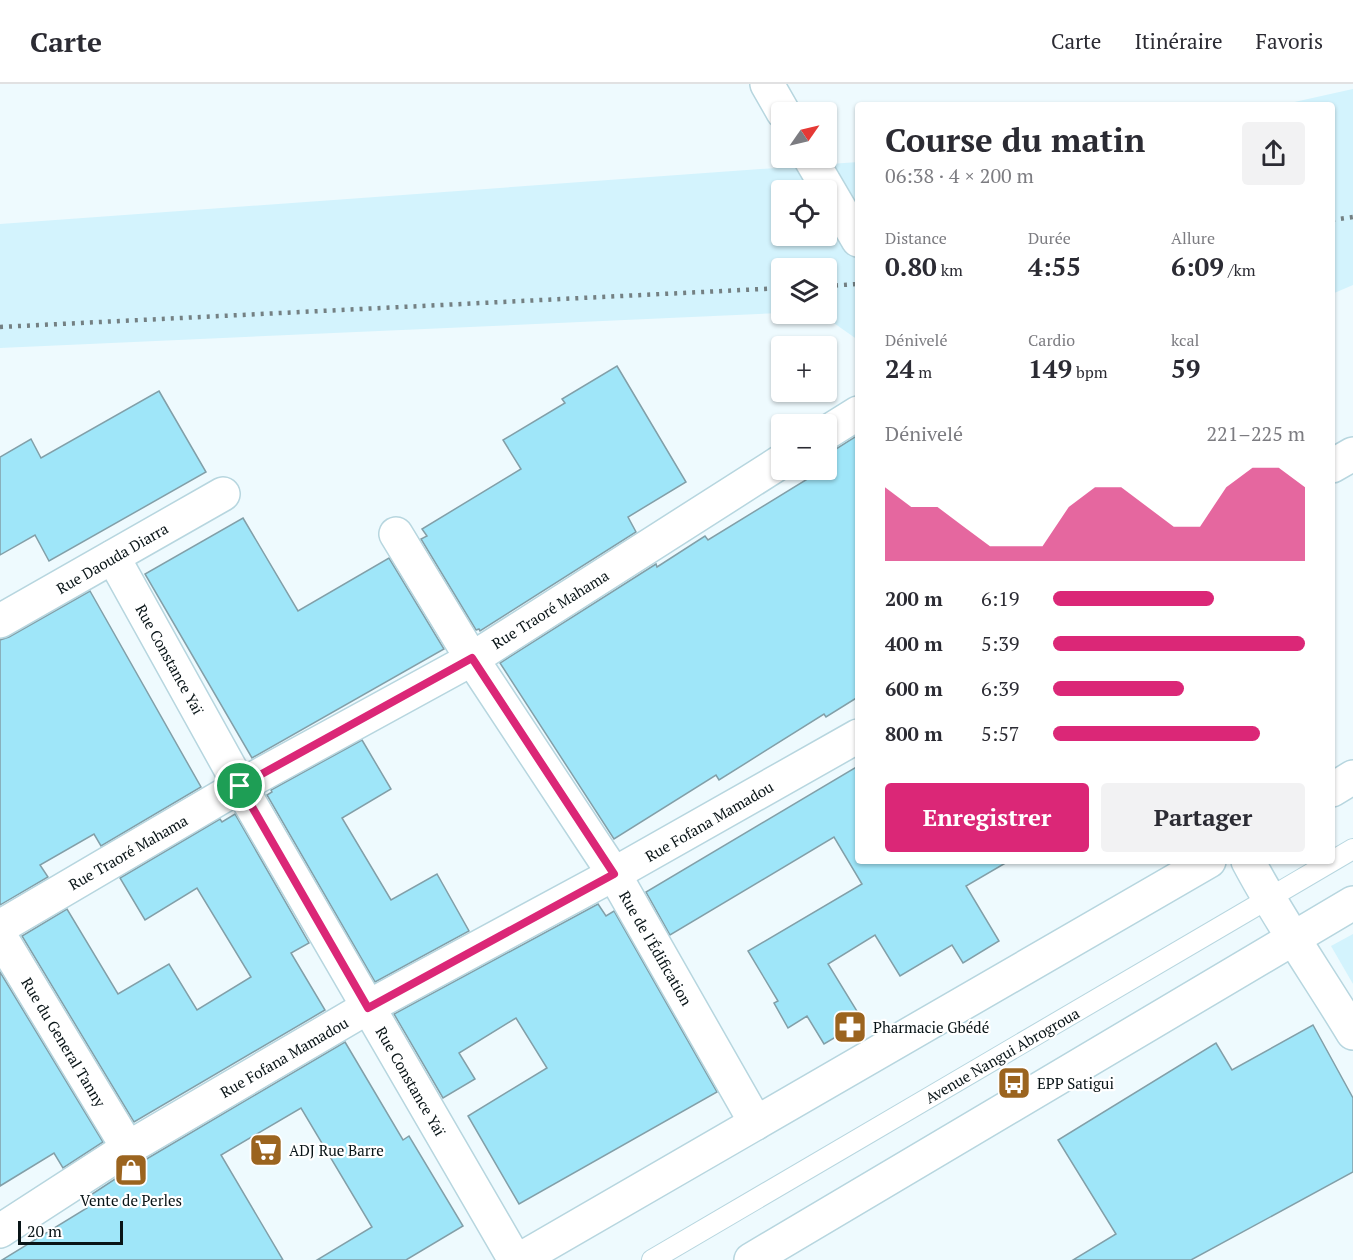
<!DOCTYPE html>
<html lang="fr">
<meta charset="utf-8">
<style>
:root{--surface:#fff;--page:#f2f2f3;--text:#2b2b33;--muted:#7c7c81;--line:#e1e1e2;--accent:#db2777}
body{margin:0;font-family:"PT Serif",serif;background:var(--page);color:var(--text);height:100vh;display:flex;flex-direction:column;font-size:22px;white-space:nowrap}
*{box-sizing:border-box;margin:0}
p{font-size:20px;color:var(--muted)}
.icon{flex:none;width:33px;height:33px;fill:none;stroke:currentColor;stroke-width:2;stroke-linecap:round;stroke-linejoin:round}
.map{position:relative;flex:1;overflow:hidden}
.sheet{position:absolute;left:855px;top:18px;width:480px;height:762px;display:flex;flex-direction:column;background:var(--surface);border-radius:6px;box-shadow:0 2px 4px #0004}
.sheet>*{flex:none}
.needle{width:39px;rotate:56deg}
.buttons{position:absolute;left:771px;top:18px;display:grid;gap:12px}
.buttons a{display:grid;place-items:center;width:66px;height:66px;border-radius:6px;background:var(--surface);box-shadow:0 2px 4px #0004;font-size:30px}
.scale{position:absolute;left:18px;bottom:15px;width:105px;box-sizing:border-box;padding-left:6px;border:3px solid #091417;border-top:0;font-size:16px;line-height:21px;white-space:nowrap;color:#091417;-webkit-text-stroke:4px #fff;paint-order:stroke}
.pin{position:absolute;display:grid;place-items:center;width:51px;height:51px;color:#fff;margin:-26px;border:3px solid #fff;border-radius:50%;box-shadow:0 2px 6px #0007}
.round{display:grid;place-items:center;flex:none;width:63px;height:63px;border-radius:6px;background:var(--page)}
.summary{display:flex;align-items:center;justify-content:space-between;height:102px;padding:0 30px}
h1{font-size:33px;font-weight:600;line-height:45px}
.metrics{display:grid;grid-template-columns:repeat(3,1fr);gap:9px;height:102px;padding:6px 30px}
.metrics div{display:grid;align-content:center}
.metrics b{font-size:26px;font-weight:600}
.metrics small{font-size:16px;font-weight:400}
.metrics p{font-size:16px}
.chart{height:168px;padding:12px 30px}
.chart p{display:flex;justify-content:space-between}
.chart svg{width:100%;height:108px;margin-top:6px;fill:var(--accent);opacity:.7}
.button{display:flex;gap:12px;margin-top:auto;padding:12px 30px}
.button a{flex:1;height:69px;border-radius:6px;background:var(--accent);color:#fff;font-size:24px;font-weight:600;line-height:69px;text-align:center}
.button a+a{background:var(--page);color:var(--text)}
ul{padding:0 30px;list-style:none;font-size:20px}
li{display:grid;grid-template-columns:96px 72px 1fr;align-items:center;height:45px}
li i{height:15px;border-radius:8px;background:var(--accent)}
header{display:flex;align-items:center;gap:36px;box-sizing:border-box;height:84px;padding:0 30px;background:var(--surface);border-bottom:2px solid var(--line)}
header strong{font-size:28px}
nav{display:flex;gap:33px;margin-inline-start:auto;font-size:21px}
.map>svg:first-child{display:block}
.built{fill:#d3f3fd;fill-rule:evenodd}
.building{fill:#9fe6f9;stroke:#829fa8;stroke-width:1.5}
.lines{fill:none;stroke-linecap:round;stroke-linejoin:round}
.service-casing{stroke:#b7d6df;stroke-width:22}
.minor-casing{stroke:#b7d6df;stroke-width:36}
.tertiary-casing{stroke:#b7d6df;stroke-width:36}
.service{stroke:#fff;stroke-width:20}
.minor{stroke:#fff;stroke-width:33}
.tertiary{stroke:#fff;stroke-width:33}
.rail{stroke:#748083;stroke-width:4.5;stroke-dasharray:3 6;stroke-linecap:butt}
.route-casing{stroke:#fff;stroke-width:12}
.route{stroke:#db2777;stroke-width:8}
.labels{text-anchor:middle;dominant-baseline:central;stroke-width:4.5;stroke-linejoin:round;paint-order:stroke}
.street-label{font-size:15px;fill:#091417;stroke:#fff}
.poi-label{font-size:15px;fill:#091417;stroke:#fff;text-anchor:start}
</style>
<header>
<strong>Carte</strong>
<nav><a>Carte</a><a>Itinéraire</a><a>Favoris</a></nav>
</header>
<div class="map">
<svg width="1353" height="1176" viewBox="0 0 1353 1176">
<rect width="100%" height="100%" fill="#eefafe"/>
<g class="built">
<path d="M1353,5V201L1332,210V21H1281Z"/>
<path d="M858,78V256L821,230H826V184H782L781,229L0,264V140ZM782,106H826V152H782Z"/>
<path d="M1353,850V900L1331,862Z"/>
</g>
<g class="building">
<path d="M617,282L686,398L628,433L636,448L480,547L479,545L476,546L421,455L427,452L422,445L521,385L503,356L565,319L562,315Z"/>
<path d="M159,307L206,388L49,477L35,451L0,471V373L31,355L41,374Z"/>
<path d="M858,351V613L826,633L824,630L719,696L716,691L614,755L500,579L656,480L657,483L705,452L708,456L822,386H826V368L836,365Z"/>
<path d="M243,434L298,527L389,474L444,565L252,674L145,490Z"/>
<path d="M90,507L201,703L101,762L94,750L40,781L48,793L0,821V556L9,553Z"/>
<path d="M362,656L391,705L342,734L391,816L437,790L469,847L375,898L267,711L272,708L271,706Z"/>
<path d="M858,682V777H1009L966,802L999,857L963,879L952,861L900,892L875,851L828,880L863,937L824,960L807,932L788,944L774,919L778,917L748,867L862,800L834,753L670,851L646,808Z"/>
<path d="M235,730L309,859L291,869L325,926L134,1038L22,852L67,825L118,910L169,880L197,926L251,893L197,804L145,836L120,794L220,735L222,738Z"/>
<path d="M598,820L606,832L614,827L717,1008L519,1120L468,1032L547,984L516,934L459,969L475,995L443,1014L394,930Z"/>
<path d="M0,888L103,1058L63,1084L54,1069L0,1102Z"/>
<path d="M1313,941L1353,1014V1088L1191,1176H1073L1116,1150L1058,1056L1216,959L1232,986Z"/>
<path d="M345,958L403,1056L409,1052L463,1142L406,1176H317L372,1143L301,1024L221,1071L283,1176H2L87,1124L83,1116L138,1080Z"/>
</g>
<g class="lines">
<defs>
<path id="service" d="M652,1176L1353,765"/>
<g id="minor">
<path d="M767,0L783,28"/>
<path d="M810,74L858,156"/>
<path d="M826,349L858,329"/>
<path d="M1332,382L1353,370"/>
<path d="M396,450L472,575L614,790L756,1039"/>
<path d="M113,473L240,702L515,1176"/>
<path d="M0,537L223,410"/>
<path d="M1248,777C1279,836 1318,891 1353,949"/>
<path d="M0,843L240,702L472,575L782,377"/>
<path d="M0,852L128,1064"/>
<path d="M0,1147L128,1064L368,923L614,790L858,652"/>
</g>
<g id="tertiary">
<path d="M1332,706L1353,693"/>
<path d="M519,1176L1209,777"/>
<path d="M751,1176L1353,819"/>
</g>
</defs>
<use href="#service" class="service-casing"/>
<use href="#minor" class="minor-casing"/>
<use href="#tertiary" class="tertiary-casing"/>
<use href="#service" class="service"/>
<use href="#minor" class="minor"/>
<use href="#tertiary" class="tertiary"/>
<g class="rail">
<path d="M1332,136L1353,133"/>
<path d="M826,202L858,200"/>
<path d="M0,243L782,204"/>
</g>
</g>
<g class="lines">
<defs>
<path id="route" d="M472,574L614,790L368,924L240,702Z"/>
</defs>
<use href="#route" class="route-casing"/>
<use href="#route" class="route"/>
</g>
<defs>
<symbol id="pharmacy-square" viewBox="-11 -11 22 22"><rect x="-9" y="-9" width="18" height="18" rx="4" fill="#9b641f" stroke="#fff"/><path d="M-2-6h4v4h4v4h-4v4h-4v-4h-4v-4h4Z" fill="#fff"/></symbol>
<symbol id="bus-square" viewBox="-11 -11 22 22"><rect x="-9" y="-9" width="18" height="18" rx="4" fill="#9b641f" stroke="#fff"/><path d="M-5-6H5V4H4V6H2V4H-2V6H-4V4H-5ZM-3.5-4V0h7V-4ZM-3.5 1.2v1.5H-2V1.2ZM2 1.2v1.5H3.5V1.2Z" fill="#fff"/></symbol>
<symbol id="supermarket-square" viewBox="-11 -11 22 22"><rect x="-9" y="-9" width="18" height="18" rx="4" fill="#9b641f" stroke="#fff"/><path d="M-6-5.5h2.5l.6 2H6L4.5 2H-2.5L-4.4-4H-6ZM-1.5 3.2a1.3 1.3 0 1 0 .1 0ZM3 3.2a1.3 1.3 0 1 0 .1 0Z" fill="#fff"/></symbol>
<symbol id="shop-square" viewBox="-11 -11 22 22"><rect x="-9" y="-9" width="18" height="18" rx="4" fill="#9b641f" stroke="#fff"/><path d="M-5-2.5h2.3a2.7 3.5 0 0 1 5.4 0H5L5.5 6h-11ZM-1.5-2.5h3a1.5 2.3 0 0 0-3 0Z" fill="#fff"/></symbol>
</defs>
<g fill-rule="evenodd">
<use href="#pharmacy-square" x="831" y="924" width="38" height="38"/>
<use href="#bus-square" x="995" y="980" width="38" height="38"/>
<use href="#supermarket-square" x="247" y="1047" width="38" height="38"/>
<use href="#shop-square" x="112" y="1067" width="38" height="38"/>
</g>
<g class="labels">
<g class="street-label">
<text transform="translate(112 474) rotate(-30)">Rue Daouda Diarra</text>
<text transform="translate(550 525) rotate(-32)">Rue Traoré Mahama</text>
<text transform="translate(170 575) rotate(61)">Rue Constance Yaï</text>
<text transform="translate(709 737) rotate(-30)">Rue Fofana Mamadou</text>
<text transform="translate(128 768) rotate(-30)">Rue Traoré Mahama</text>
<text transform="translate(656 864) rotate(60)">Rue de l'Édification</text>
<text transform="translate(64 958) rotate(59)">Rue du General Tanny</text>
<text transform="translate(1002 971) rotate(-30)">Avenue Nangui Abrogroua</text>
<text transform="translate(284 973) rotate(-30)">Rue Fofana Mamadou</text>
<text transform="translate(411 997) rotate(60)">Rue Constance Yaï</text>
</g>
<g class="poi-label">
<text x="873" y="943">Pharmacie Gbédé</text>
<text x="1037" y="999">EPP Satigui</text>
<text x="289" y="1066">ADJ Rue Barre</text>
<text x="131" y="1116" text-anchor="middle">Vente de Perles</text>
</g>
</g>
</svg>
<div class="buttons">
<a><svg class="needle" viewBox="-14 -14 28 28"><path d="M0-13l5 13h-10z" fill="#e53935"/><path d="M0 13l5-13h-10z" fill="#7c7c81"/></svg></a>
<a><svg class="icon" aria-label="locate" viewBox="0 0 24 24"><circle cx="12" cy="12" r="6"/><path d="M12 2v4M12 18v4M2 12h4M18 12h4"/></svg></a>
<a><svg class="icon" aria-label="layers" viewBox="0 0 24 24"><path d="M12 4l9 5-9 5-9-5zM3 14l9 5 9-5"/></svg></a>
<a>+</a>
<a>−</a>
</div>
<div class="scale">20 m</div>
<div class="pin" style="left:240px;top:702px;background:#1e9e55"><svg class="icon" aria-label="arrive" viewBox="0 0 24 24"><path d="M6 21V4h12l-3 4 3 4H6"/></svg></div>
<section class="sheet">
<div class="summary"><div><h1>Course du matin</h1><p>06:38 · 4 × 200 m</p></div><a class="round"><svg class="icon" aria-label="share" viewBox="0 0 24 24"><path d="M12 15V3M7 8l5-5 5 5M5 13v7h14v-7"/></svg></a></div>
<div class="metrics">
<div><p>Distance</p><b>0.80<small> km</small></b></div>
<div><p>Durée</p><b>4:55</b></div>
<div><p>Allure</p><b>6:09<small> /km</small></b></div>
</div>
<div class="metrics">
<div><p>Dénivelé</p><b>24<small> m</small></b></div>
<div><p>Cardio</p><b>149<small> bpm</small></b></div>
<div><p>kcal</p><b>59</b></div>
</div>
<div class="chart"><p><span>Dénivelé</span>221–225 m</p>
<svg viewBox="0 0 160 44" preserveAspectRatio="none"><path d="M0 44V14L10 22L20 22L30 30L40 38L50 38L60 38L70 22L80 14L90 14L100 22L110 30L120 30L130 14L140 6L150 6L160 14V44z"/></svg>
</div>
<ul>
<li><b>200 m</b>6:19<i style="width:64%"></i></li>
<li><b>400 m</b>5:39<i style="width:100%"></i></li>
<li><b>600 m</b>6:39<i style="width:52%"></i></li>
<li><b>800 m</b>5:57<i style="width:82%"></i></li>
</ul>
<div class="button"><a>Enregistrer</a><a>Partager</a></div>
</section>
</div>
